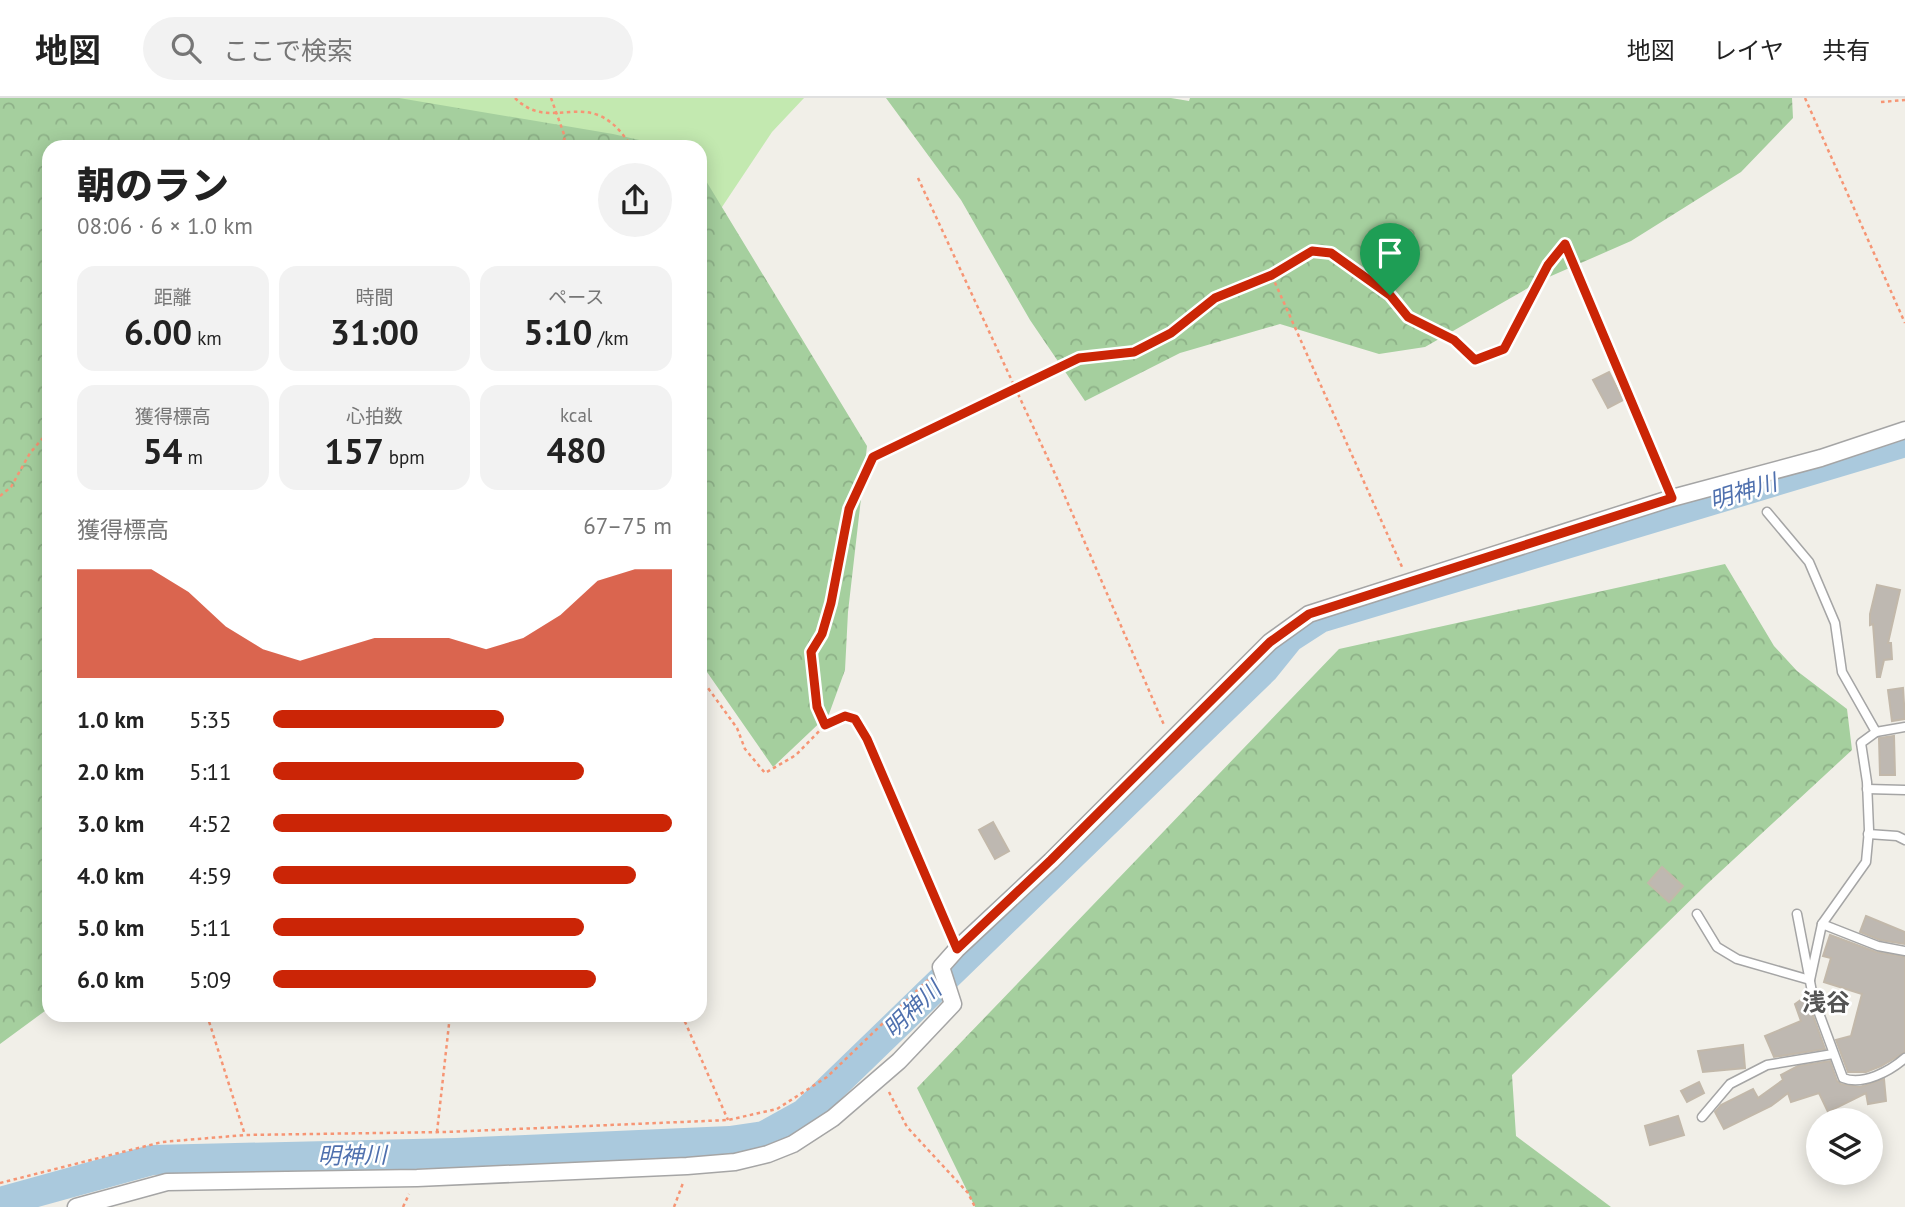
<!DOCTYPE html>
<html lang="ja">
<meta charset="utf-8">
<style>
:root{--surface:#fff;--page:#f2f2f2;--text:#222;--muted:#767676;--line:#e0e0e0;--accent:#cb2506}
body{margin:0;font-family:"PT Sans","Noto Sans JP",sans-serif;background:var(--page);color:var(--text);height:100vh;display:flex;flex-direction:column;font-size:26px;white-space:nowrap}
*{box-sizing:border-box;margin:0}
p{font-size:23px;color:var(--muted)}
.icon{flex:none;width:38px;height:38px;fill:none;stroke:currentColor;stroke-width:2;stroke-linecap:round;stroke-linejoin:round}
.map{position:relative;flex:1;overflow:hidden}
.drawer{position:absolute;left:42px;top:42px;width:665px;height:882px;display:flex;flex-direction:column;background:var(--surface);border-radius:21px;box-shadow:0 4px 18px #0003}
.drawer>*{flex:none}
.tools{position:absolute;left:1806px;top:1010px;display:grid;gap:14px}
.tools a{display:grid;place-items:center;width:77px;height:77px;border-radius:50%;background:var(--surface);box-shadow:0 4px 18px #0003;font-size:35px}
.pin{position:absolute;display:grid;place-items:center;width:60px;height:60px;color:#fff;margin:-72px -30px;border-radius:50% 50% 50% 0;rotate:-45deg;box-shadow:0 0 7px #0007}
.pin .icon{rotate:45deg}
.round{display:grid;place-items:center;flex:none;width:74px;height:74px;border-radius:37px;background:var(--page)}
.head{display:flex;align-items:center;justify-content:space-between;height:119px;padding:0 35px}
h1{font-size:38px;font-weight:800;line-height:52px}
.metrics{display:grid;grid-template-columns:repeat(3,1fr);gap:10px;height:119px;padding:7px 35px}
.metrics div{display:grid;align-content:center;border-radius:18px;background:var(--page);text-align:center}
.metrics b{font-size:35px;font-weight:800}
.metrics small{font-size:19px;font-weight:400}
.metrics p{font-size:19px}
.chart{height:196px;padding:14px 35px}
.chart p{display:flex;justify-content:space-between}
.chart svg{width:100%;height:126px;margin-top:7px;fill:var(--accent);opacity:.7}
ul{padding:0 35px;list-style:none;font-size:23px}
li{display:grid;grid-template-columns:112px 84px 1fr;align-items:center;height:52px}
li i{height:18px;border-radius:9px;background:var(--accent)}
header{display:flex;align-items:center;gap:42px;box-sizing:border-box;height:98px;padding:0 35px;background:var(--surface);border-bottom:2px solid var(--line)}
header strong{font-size:33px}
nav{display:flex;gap:38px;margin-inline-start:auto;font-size:24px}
.search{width:490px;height:63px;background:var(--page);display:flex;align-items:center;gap:18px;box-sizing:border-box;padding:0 24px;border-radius:38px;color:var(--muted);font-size:26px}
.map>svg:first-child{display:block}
.grass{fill:#c3e9b0}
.forest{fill:url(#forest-crowns)}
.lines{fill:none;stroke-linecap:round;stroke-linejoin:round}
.river{stroke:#aac9dd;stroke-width:30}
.building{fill:#beb8b1;stroke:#c2b8aa;stroke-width:2}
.service-casing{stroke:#a5a5a5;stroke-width:11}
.minor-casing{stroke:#a5a5a5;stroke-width:19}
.path{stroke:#f69574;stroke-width:2.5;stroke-dasharray:3.5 3.5;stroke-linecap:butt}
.service{stroke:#fff;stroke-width:8}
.minor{stroke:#fff;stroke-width:16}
.route-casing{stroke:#fff;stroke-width:14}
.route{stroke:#cb2506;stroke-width:9}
.labels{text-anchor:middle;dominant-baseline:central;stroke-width:5;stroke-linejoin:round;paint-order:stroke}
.water-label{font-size:23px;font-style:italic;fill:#4f70ae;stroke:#fff}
.quarter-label{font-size:24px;font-weight:bold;fill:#545454;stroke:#fff}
</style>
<header>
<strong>地図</strong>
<div class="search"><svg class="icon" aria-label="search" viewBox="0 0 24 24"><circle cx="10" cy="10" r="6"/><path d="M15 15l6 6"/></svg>ここで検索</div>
<nav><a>地図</a><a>レイヤ</a><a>共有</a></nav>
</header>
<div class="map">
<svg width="1905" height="1109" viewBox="0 0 1905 1109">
<defs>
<pattern id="forest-crowns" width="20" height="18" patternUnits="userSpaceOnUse" patternTransform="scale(1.75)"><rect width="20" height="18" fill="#a5cf9e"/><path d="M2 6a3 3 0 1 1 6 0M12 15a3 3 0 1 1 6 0" fill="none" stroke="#8eb188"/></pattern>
</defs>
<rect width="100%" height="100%" fill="#f1efe8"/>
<path class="grass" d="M0,0H804L772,34L700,142V49H49Z"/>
<g class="forest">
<path d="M0,0H399L613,36L670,49H49V910L0,946Z"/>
<path d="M886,0H1171L1189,3L1190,0H1792L1793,20L1741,74L1631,143L1542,182L1425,249L1379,256L1280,226L1180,255L1085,303L1030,222L961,102Z"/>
<path d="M700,73L867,348L848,514L845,572L829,616L773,669L700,564Z"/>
<path d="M1725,466L1774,548L1797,573L1847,611L1852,652L1707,786L1512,977L1516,1038L1611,1109H975L917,990L1339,551Z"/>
</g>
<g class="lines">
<path class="river" d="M0,1104L152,1062L456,1055L730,1043L764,1038L804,1016L1264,571L1289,540L1320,520L1905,344"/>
</g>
<g class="building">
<path d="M1609,274L1623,302L1608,310L1593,282Z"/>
<path d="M1877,487L1900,492L1888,545H1891L1892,561L1884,562L1880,579H1877L1873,526L1870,527V516Z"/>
<path d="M1903,590L1905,621L1892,623L1888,592Z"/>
<path d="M1894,638L1895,677H1880L1879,640Z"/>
<path d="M993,724L1009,753L995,761L979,732Z"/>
<path d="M1662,769L1683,788L1669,804L1648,785Z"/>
<path d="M1866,818L1905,834V846L1880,842L1860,834Z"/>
<path d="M1830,837L1876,854L1905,859V954L1881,968L1866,974H1848L1836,942L1851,938L1862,896L1824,884L1831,860L1823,858Z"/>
<path d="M1806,898L1825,951L1774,959L1765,938L1801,923L1795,906Z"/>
<path d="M1743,947L1745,970L1703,974L1698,953Z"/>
<path d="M1830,963L1837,983L1841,986L1860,989L1884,981L1886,1003L1868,1006L1866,995L1828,1014L1819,995L1791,1004L1788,995L1771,1008L1724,1031L1715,1014L1721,1007L1753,991L1758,1000L1783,982L1781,977L1798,968Z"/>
<path d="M1699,984L1704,995L1687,1004L1681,993Z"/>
<path d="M1678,1018L1684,1037L1650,1047L1645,1028Z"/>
</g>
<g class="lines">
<defs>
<g id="service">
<path d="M1767,414L1809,464L1835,525L1842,574L1876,634L1905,629"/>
<path d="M1867,691L1905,692"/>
<path d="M1868,736L1897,738L1905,742"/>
<path d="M1697,816L1717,849L1737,861L1810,882L1822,826L1866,764L1869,732L1867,684L1861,645L1876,634"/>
<path d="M1797,816L1813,899L1843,980C1863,988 1890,973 1905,960"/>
<path d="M1822,826L1878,848L1905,853"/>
<path d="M1702,1019L1730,986L1767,967L1833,956"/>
</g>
<path id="minor" d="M76,1109L167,1084L417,1080L687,1068L735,1064L768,1056L793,1046L833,1020L899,963L953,906L941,869L957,851L1051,763L1270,544L1309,516L1672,400L1821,360L1905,332"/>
</defs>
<use href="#service" class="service-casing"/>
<use href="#minor" class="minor-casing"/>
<g class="path">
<path d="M515,0C543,28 569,6 598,17C613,23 621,34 630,46L625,49"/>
<path d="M551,0L565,39L562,49"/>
<path d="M1805,0L1905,225"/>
<path d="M1881,4L1905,2"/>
<path d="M918,80L1056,378L1164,627"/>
<path d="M1272,178L1402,469"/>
<path d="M0,398L11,389L30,355L49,333"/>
<path d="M700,579L737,630L745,651L765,675L796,657L825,627L845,619L855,621L867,641L950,835"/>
<path d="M825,627L817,609L811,554L822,536L831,505L849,411L873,359L1079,260L1134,254L1171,235L1215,200L1272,177L1312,153L1331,155L1390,197L1408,220L1454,242L1475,262L1504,252L1548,167L1565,146L1665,384"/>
<path d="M207,917L245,1037"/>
<path d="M682,917L728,1022"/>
<path d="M889,994L907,1029L968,1095L975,1109"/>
<path d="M437,1034L450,917"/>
<path d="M0,1085L162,1044L245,1037L446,1034L728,1022L777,1011L827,979L929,881"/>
<path d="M403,1109L409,1096"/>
<path d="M674,1109L683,1085"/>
</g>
<use href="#service" class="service"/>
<use href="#minor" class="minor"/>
</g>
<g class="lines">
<defs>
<path id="route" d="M1565,146L1672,400L1309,516L1270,544L1051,762L957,851L867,641L855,621L845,618L825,627L817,609L811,554L822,536L831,505L849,411L873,359L1079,260L1134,254L1171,235L1215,200L1272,177L1312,153L1331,155L1390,197L1408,219L1454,242L1475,262L1504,251L1548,167Z"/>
</defs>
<use href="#route" class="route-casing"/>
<use href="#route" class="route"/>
</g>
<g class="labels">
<g class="water-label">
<text transform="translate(1743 393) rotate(-17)">明神川</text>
<text transform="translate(912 911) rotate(-44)">明神川</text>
<text transform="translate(352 1057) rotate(-1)">明神川</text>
</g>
<g class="quarter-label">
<text x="1826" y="904">浅谷</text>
</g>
</g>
</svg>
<div class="tools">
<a><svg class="icon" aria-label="layers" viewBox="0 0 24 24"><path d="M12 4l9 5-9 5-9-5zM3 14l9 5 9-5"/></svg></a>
</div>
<div class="pin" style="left:1390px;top:197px;background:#1e9e55"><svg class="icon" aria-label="arrive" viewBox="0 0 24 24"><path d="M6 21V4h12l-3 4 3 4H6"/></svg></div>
<section class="drawer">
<div class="head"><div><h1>朝のラン</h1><p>08:06 · 6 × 1.0 km</p></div><a class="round"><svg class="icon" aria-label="share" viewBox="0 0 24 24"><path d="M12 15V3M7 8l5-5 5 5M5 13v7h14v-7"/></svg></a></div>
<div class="metrics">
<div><p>距離</p><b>6.00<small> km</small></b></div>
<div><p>時間</p><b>31:00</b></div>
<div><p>ペース</p><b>5:10<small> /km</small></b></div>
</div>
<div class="metrics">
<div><p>獲得標高</p><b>54<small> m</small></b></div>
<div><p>心拍数</p><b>157<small> bpm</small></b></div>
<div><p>kcal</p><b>480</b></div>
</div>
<div class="chart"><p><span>獲得標高</span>67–75 m</p>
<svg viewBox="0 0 160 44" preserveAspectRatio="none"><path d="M0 44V6L10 6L20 6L30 14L40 26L50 34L60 38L70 34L80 30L90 30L100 30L110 34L120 30L130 22L140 10L150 6L160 6V44z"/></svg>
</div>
<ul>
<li><b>1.0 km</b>5:35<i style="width:58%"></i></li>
<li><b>2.0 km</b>5:11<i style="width:78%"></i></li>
<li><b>3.0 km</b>4:52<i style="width:100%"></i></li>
<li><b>4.0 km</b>4:59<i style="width:91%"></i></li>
<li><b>5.0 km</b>5:11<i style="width:78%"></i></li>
<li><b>6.0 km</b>5:09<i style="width:81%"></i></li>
</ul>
</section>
</div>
